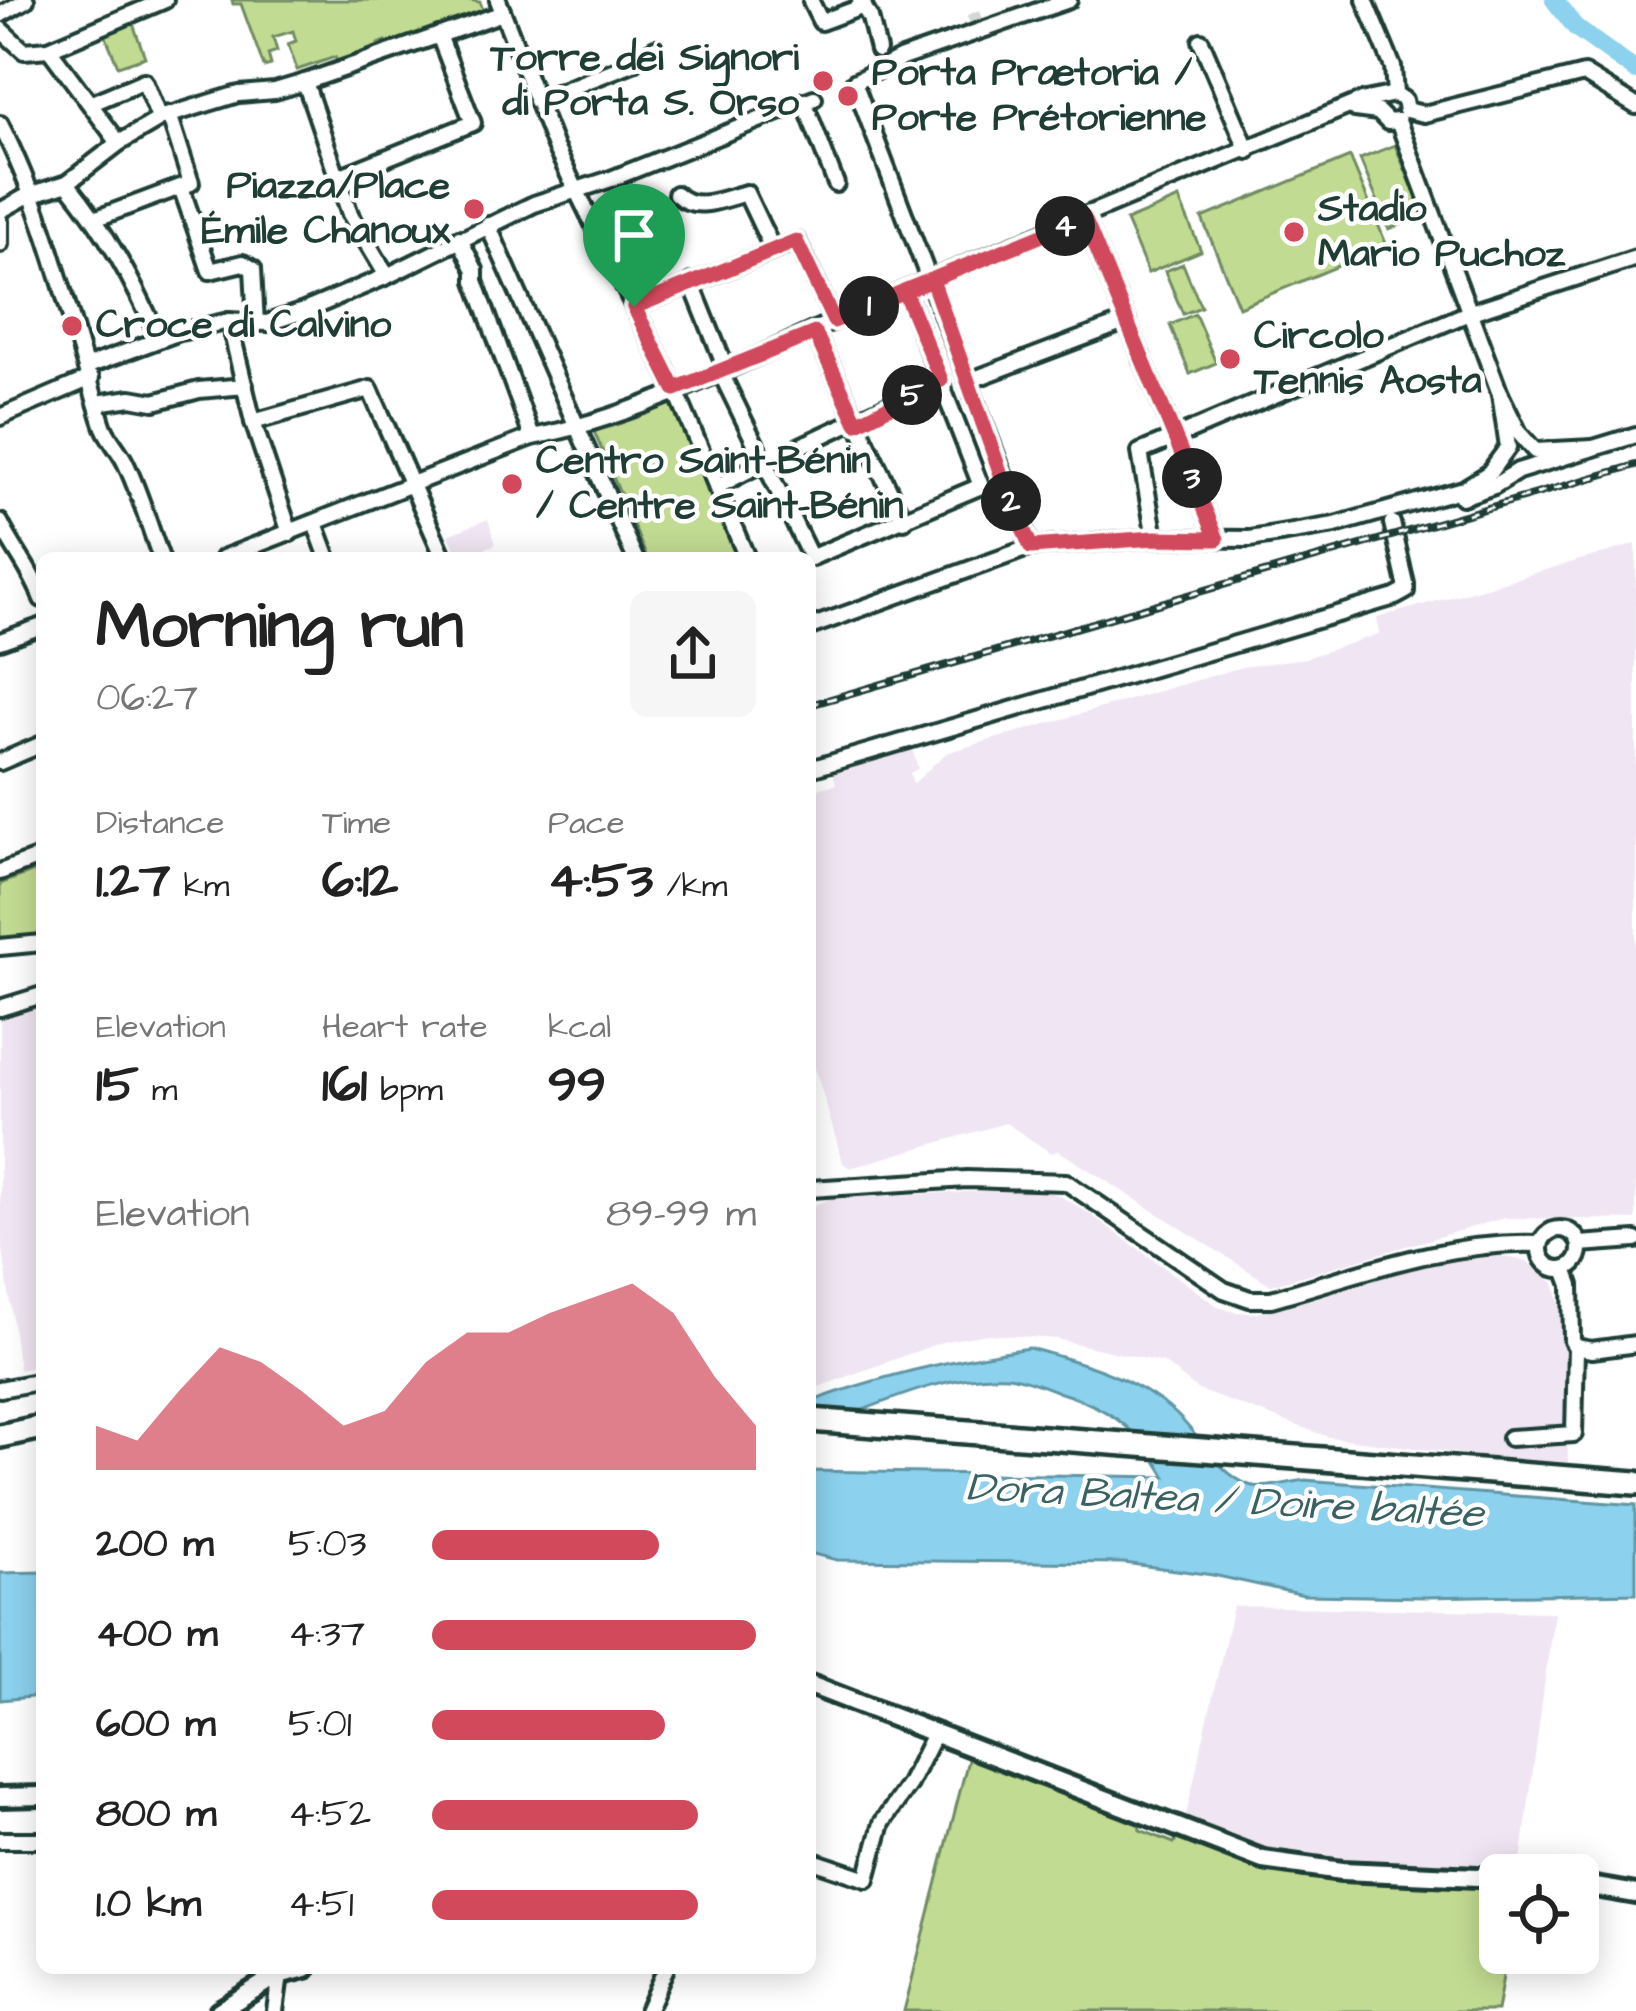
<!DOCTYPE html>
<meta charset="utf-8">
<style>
:root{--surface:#fff;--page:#f6f6f6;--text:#222;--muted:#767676;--accent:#d1495b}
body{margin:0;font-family:"Architects Daughter",sans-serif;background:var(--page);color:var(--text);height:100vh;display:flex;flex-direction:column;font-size:45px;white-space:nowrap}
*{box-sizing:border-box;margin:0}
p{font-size:39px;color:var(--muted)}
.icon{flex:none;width:66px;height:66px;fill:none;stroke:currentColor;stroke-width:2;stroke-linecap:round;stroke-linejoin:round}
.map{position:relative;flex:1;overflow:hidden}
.drawer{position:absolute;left:36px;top:552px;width:780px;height:1422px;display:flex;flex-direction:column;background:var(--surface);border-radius:18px;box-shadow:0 6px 30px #0003}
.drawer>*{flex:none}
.buttons{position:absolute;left:1479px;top:1854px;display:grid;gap:24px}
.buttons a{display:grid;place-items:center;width:120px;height:120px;border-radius:18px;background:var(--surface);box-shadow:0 6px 30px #0003;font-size:60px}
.pin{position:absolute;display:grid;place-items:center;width:102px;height:102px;color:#fff;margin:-123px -51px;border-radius:50% 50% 50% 0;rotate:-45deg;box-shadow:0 0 12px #0007}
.pin .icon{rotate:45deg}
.km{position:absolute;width:60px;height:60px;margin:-30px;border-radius:50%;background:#222;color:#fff;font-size:33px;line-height:60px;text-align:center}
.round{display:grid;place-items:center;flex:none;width:126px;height:126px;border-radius:18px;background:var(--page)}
.summary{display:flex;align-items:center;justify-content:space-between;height:204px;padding:0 60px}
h1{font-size:66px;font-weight:800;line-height:90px}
.stats{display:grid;grid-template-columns:repeat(3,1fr);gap:18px;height:204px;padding:12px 60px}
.stats div{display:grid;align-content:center}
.stats b{font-size:51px;font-weight:800}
.stats small{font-size:33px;font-weight:400}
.stats p{font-size:33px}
.chart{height:336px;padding:24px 60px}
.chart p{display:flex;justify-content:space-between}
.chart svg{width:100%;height:216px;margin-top:12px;fill:var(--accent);opacity:.7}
ul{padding:0 60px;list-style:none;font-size:39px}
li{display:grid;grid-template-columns:192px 144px 1fr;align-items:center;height:90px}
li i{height:30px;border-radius:15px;background:var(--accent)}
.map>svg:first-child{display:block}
.built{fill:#f0e6f3}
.green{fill:#c2db92;stroke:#708c63;stroke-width:3}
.water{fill:#8cd1ee;stroke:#6096a4;stroke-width:3}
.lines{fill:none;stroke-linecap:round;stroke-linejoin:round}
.river{stroke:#8cd1ee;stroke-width:18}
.minor-tunnel{stroke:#d2d8d6;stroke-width:14;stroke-dasharray:14 7;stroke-linecap:butt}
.minor-casing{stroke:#1f3d34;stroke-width:22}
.major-casing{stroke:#1f3d34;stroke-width:26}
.highway-casing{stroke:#1f3d34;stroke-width:30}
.minor{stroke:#fff;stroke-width:14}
.major{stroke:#fff;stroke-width:16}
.highway{stroke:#fff;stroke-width:21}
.rail-casing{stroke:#1f3d34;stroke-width:8}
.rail{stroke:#fff;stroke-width:3;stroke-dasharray:9;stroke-linecap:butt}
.route-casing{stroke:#fff;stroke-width:24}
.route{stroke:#d1495b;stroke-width:15}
.poi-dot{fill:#d1495b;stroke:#fff;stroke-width:4.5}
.labels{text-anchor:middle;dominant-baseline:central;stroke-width:9;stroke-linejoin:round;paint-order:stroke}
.poi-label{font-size:39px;font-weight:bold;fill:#1f3d34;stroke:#fff;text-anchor:start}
.water-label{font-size:42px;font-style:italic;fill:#3a6262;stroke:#fff}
</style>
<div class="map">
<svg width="1636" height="2011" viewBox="0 0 1636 2011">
<rect width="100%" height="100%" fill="#fff"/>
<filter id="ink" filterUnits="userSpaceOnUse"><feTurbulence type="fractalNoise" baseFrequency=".00833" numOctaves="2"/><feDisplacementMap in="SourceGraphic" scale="24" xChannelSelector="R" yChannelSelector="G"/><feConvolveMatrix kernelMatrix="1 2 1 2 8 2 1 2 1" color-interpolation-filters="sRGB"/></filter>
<g filter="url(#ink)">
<g class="built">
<path d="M488,519L496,544L476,552L477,558H459L449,535Z"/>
<path d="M1636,544V1220L1504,1218L1271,1285L1059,1151L1051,1153L1006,1123L850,1168L843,1163L810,1051V791L836,784L832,769L912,747L918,769L910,773L913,784L946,753L1242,667L1305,658L1379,634L1377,618Z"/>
<path d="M42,1003V1365L19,1370L0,1227V1018Z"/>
<path d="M1039,1189L1058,1195L1086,1211L1219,1307L1235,1312L1256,1313L1310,1300L1448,1257L1493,1255L1527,1261L1554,1283L1564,1323L1568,1462L1519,1461L1329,1437L1198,1390L1164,1363L1055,1339L988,1334L945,1341L810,1390V1207L832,1198Z"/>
<path d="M1233,1606L1554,1612L1520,1869L1331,1862L1257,1851L1198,1829L1185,1820Z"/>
</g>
<g class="green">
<path d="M232,0H468L480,2L486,17L388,47L386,41L378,44L379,50L339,66L335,57L297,70L288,44L296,41L293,31L273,37L277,51L268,54L271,65L264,67L241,4H233Z"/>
<path d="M132,21L145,57L118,66L104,32Z"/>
<path d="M1395,145L1424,215L1389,229L1360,159Z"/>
<path d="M1350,157L1387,246L1239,307L1202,218Z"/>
<path d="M1179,199L1201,251L1148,273L1126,221Z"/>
<path d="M1183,264L1201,307L1183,314L1165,271Z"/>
<path d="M1195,314L1216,363L1190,374L1170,325Z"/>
<path d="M673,395L742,558H647L593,429Z"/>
<path d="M42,868V933L22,939L0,937V884Z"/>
<path d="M969,1756L1139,1823L1140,1830L1174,1843L1177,1837L1240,1863L1289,1873L1367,1882L1500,1888V1953H1507L1497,2011H904Z"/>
</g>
<g class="water">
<path d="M1029,1348C1080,1362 1134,1376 1175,1413C1198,1433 1218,1474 1249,1485C1264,1490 1289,1482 1305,1480L1636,1505V1593L1426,1597L1304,1595L1213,1575L1124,1563L837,1560L810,1553V1471L1166,1477C1139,1431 1113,1409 1061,1393C1045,1387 1025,1378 1008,1376C942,1372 871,1409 810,1430V1402C882,1375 953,1359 1029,1348Z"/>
<path d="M42,1572V1696L0,1700V1573Z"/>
</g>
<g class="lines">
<path class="river" d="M1554,0L1576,28L1636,71"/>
<path class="minor-tunnel" d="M973,13L979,27"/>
<defs>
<g id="minor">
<path d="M498,0L555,147L634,307"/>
<path d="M860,0L870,18L878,50"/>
<path d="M1365,0L1393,67L1395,94L1404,100L1406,110"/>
<path d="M811,2L821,22L864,6"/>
<path d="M0,15L26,0"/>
<path d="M0,29L24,51L49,49L165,0"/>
<path d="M1201,41L1248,151"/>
<path d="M49,49L119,143"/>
<path d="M305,82L350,214L387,276"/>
<path d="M239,94L275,91L305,82L503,13"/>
<path d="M536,101L633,63L655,48"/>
<path d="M804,101L836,184"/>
<path d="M92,103L144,81L159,118"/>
<path d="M1355,109L1378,112L1388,122L1398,121"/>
<path d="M1406,110L1424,114L1584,74L1636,106"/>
<path d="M1398,121L1500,394L1519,433L1535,451L1593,448"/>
<path d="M0,124C47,215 71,324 102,422C106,437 118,448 125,462C140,493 149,526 161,558"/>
<path d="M336,178L473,123L439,35"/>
<path d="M67,183C107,232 133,281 159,339"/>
<path d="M181,187L210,271L243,263L253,269L256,324"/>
<path d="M676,194C696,213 722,199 746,193L773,250"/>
<path d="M0,211L27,196L67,183L119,143L163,117L235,95"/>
<path d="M97,218L191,183L169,114"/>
<path d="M1084,218L1217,539"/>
<path d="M0,221V244"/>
<path d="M488,225L635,558"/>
<path d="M459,238L475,270V281L532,437"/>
<path d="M691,282L726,369"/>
<path d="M229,321L253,422L290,533"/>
<path d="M815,333L904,521"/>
<path d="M88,366L180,332L229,321L267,323L304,311L387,276L534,204L611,179L814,98"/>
<path d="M720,371L811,558"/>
<path d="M969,381L1127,321"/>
<path d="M97,403L131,398L154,402L199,390L245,386"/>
<path d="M0,417L91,378"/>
<path d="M253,422L370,389L444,558"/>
<path d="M792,450L941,380"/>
<path d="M716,487L755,467"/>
<path d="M1462,497L1494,486L1518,471L1636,435"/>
<path d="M0,522C14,551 31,569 42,599"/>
<path d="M315,523L328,558"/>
<path d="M1155,538L1140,452L1471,312L1636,258"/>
<path d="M1031,547L854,82L902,58L1069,0"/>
<path d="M223,558L532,437C649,415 769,348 879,301L1361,101L1395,94"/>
<path d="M747,558L675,389L634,307L797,241L834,321"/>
<path d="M810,558L981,486L905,291"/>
<path d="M810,627L1031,547L1155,538L1250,539L1335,525L1463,489L1489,473L1508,447L1500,394"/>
<path d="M0,641L42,626"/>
<path d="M0,762L42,744"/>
<path d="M810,769L1395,597L1406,591V584L1392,523"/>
<path d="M0,872L42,856"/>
<path d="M0,947L42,943"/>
<path d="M0,1008L42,995"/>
<path d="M810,1189L967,1179L1066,1182L1224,1290L1250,1299H1271C1360,1274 1447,1240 1540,1244"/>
<circle cx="1560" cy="1249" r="20"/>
<path d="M1580,1244L1636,1240"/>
<path d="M1565,1269L1571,1285L1572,1341L1576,1347"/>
<path d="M0,1389L42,1381"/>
<path d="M1510,1438L1574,1434L1576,1347L1592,1350L1636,1344"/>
<path d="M0,1840H42"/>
<path d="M810,1860L867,1879L882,1823L909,1784L934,1734"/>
<path d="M275,2011L281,1968"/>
<path d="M647,2011L666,1968"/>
</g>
<g id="major">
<path d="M810,1685L1263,1860L1342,1871L1500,1878"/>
<path d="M0,1797L42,1796"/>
<path d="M1578,1884L1636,1894"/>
<path d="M219,2011L278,1975L306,1968"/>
</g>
<g id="highway">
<path d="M810,1420L1636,1483"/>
<path d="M0,1436L42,1427"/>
</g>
</defs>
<use href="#minor" class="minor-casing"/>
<use href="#major" class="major-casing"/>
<use href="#highway" class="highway-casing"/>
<use href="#minor" class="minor"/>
<use href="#major" class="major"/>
<use href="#highway" class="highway"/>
<defs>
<path id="rail" d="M810,705L1636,465"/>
</defs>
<use href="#rail" class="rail-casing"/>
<use href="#rail" class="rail"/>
</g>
</g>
<g class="lines" filter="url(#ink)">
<defs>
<path id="route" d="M634,307L796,241L834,321C866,307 899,293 932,280L1008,494L1031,547L1155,538L1217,539L1084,218L904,291L941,380L857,423L815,333L675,389L634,307"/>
</defs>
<use href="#route" class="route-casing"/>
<use href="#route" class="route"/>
</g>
<g class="poi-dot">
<circle cx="823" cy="81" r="12"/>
<circle cx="848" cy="96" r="12"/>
<circle cx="474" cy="209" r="12"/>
<circle cx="1294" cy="232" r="12"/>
<circle cx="72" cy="326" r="12"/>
<circle cx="1230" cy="359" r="12"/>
<circle cx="512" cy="484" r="12"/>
</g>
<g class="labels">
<g class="poi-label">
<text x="799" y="59" text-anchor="end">Torre dei Signori<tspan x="799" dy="45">di Porta S. Orso</tspan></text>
<text x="872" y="74">Porta Prætoria /<tspan x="872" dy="45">Porte Prétorienne</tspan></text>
<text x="450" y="187" text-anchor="end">Piazza/Place<tspan x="450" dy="45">Émile Chanoux</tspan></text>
<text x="1318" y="210">Stadio<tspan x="1318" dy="45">Mario Puchoz</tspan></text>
<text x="96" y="326">Croce di Calvino</text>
<text x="1254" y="337">Circolo<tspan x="1254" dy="45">Tennis Aosta</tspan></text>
<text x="536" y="462">Centro Saint-Bénin<tspan x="536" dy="45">/ Centre Saint-Bénin</tspan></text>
</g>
<g class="water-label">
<text transform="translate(1225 1501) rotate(3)">Dora Baltea / Doire baltée</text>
</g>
</g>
</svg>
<div class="buttons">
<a><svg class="icon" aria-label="locate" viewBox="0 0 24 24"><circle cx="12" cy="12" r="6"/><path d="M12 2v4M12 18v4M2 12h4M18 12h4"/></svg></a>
</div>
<div class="pin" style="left:634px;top:307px;background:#1e9e55"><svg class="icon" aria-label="arrive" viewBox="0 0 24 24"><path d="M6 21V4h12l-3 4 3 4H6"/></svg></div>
<b class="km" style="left:869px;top:306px">1</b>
<b class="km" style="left:1011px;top:501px">2</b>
<b class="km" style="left:1192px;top:478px">3</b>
<b class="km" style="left:1065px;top:226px">4</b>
<b class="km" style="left:912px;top:395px">5</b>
<section class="drawer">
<div class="summary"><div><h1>Morning run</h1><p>06:27</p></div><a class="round"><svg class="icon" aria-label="share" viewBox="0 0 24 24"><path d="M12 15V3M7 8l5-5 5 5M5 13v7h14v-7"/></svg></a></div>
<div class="stats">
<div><p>Distance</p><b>1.27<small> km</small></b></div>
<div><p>Time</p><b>6:12</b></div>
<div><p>Pace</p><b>4:53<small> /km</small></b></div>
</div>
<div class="stats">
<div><p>Elevation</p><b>15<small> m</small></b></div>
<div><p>Heart rate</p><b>161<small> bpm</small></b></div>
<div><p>kcal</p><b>99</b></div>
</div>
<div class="chart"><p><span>Elevation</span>89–99 m</p>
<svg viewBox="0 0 160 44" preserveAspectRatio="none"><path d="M0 44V35L10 38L20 28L30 19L40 22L50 28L60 35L70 32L80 22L90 16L100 16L110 12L120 9L130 6L140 12L150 25L160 35V44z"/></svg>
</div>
<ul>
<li><b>200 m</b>5:03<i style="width:70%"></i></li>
<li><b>400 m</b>4:37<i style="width:100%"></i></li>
<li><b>600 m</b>5:01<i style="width:72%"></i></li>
<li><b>800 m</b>4:52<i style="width:82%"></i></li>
<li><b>1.0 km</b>4:51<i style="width:82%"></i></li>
</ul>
</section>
</div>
